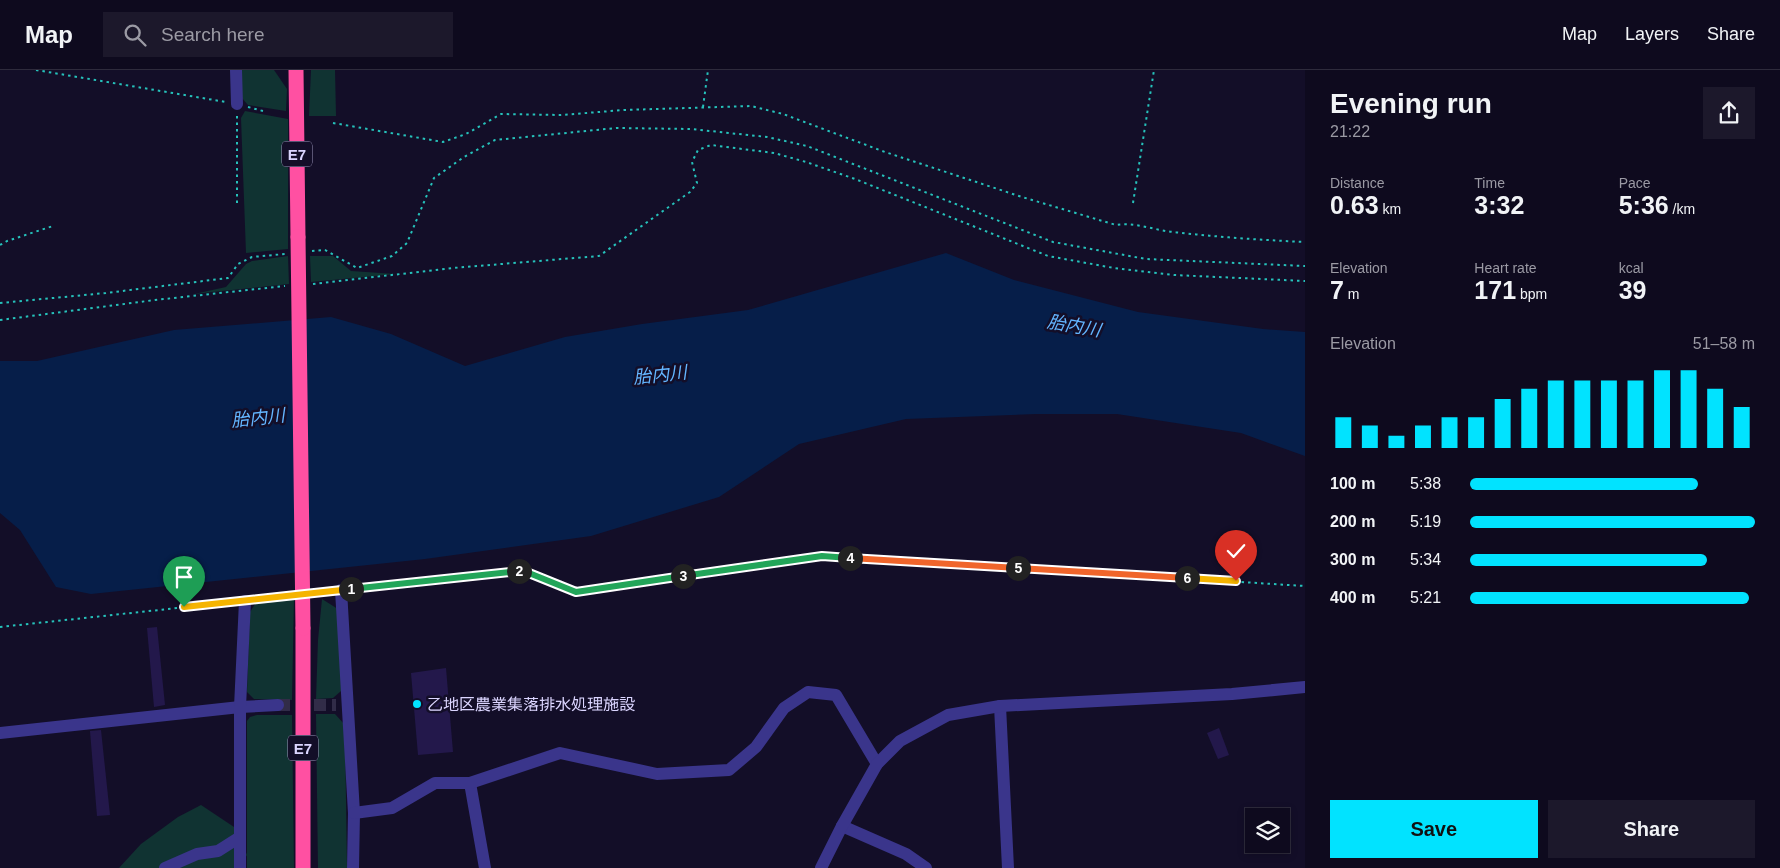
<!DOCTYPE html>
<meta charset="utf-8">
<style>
:root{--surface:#0e0a1e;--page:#1c182b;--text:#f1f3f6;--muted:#9b9aa4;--line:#2e2b3c;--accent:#01e3ff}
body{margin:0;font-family:Arial,"Noto Sans JP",sans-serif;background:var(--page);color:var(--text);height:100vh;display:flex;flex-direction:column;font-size:19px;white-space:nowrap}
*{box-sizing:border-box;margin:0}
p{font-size:16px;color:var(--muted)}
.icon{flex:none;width:28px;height:28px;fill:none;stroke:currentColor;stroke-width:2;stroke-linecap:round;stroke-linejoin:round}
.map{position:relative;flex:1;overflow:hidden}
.drawer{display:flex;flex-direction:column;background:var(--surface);width:475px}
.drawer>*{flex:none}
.buttons{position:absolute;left:1245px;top:738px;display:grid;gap:10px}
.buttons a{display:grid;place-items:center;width:45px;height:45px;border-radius:0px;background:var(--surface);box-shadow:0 2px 8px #0003,0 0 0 1px var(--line);font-size:25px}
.pin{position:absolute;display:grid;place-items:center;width:42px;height:42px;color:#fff;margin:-51px -21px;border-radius:50% 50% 50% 0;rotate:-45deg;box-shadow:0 0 5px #0007}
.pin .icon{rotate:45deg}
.km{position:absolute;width:25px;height:25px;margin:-12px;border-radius:50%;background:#222;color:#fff;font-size:14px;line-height:25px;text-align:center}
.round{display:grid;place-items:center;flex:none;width:52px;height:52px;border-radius:0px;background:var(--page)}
.headline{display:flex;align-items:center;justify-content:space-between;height:85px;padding:0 25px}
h1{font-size:28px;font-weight:700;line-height:38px}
.figures{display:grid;grid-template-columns:repeat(3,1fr);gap:8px;height:85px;padding:5px 25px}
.figures div{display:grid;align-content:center}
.figures b{font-size:25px;font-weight:700}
.figures small{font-size:14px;font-weight:400}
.figures p{font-size:14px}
.chart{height:140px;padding:10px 25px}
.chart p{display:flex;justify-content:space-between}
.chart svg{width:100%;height:90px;margin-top:5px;stroke:var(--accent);stroke-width:6}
.button{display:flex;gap:10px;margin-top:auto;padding:10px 25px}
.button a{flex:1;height:58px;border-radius:0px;background:var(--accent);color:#111;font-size:20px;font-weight:700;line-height:58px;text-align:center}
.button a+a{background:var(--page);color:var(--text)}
ul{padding:0 25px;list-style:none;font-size:16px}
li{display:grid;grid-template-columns:80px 60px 1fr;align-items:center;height:38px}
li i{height:12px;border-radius:6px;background:var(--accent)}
header{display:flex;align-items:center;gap:30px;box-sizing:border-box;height:70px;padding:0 25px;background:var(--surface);border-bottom:1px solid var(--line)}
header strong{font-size:24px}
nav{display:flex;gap:28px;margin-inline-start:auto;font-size:18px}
.search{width:350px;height:45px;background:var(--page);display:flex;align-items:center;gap:12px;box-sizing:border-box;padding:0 18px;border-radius:0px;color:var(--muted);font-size:19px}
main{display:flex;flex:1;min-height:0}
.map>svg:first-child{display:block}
.green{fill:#103332}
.water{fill:#061e49}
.building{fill:#23184b}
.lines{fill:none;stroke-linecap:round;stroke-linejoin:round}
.minor-tunnel{stroke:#312c48;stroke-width:12;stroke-dasharray:12 6;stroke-linecap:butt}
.path{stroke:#26c2bb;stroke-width:2;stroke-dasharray:2.5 4;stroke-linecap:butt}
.minor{stroke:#3a358b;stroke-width:12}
.highway{stroke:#ff50a2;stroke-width:15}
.highway-bridge{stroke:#ff50a2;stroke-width:15}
.split-1-casing{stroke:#fff;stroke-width:10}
.split-2-casing{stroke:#fff;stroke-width:10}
.split-3-casing{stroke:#fff;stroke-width:10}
.split-4-casing{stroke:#fff;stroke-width:10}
.split-5-casing{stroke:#fff;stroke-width:10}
.split-6-casing{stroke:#fff;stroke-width:10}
.split-7-casing{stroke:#fff;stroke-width:10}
.split-1{stroke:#f5b400;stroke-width:6}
.split-2{stroke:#22a559;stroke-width:6}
.split-3{stroke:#22a559;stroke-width:6}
.split-4{stroke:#22a559;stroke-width:6}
.split-5{stroke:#f0652b;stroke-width:6}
.split-6{stroke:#f0652b;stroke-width:6}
.split-7{stroke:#f5b400;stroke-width:6}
.poi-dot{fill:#01e3ff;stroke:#130e28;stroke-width:2}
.labels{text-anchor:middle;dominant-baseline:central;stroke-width:5;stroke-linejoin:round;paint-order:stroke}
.shield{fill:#130e28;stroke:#9f99be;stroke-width:1}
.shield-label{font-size:15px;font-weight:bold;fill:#dbd5ff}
.poi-label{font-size:16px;fill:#dbd5ff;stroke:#130e28;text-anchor:start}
.water-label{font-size:18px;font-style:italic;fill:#63b5ff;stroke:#130e28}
</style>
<header>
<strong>Map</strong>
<div class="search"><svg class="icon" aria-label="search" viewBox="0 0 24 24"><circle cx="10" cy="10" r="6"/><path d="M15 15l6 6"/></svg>Search here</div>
<nav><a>Map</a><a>Layers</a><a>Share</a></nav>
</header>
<main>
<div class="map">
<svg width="1305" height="798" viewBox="0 0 1305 798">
<rect width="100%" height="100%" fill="#130e28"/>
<g class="green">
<path d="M241,0H274L287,19L286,41L248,35L241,27Z"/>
<path d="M311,0H335L336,46H309Z"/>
<path d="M245,41L288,49V179L246,183L241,48Z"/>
<path d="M288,186L289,214L194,224L226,217L246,194L252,191Z"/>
<path d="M310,186H333L351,201L396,204L311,212Z"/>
<path d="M294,527L292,630L254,629L247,622L250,542L257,531Z"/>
<path d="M322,529L341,541V621L333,628L316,629L318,570Z"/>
<path d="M316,644H335L344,654L345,662L347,798H318Z"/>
<path d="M257,645H292L294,798H247V651L250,647Z"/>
<path d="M201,735L237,759L247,785L239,798H119L141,774L178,747Z"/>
</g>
<path class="water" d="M946,183L1014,210L1138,242L1263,259L1305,262V386L1241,363L1117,344H1036L906,349L799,374L719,427L591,466L425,489L91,524L56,517L20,460L0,443V291H37L174,260L331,247L391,264L465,296L565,267L642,254L748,240Z"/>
<g class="building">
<path d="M157,557L165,635L154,637L147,558Z"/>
<path d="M446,598L453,682L418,685L411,603Z"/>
<path d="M1219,658L1229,685L1218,689L1207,663Z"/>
<path d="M101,660L110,745L97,746L90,661Z"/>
</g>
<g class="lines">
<path class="minor-tunnel" d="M278,635H336"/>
<g class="path">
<path d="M36,0L226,32"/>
<path d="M248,37L263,41"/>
<path d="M703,37L708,0"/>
<path d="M333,53L443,72L466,64L501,44L561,45L624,40L751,36L783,44L885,82L1022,127L1116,155C1135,152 1154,160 1173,162C1217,167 1261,170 1305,172"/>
<path d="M237,133V44"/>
<path d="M1133,133L1154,0"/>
<path d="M0,175L7,171L53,156"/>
<path d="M312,181L325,180L357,198L392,186L407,173L434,108L464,87L495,70L616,58L691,59L767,67L807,76L1053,172L1146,189L1305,196"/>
<path d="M313,214L453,198L599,186L690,122L697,113L692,92L698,80L711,75L774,83L806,92L855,109L1048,186L1114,198L1174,205L1305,211"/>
<path d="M0,233L106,223L228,208L238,194L252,187L285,184"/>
<path d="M0,250L155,230L285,216"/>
<path d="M353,519L524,501L576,522L822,486L1305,516"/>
<path d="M316,523L329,521"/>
<path d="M256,530L289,526"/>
<path d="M0,557L234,532"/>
</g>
<g class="minor">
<path d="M236,0L237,34"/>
<path d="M341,520L354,743L353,798"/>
<path d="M1000,636L1008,798"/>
<path d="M0,663L240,637L278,635"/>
<path d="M470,713L485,798"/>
<path d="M354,743L392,738L435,713H470L560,683L657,704L729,700L756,677L784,638L808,622L836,625L877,694"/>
<path d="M842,756L906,784L926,798"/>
<path d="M165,798L197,784L218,781L240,767"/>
<path d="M240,798V637L245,531"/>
<path d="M821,798L842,756L877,694L900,671L948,645L1000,636L1232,624L1305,617"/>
</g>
<g class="highway">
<path d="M296,0L298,167"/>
<path d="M303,798V558"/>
</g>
<path class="highway-bridge" d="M298,167L303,558"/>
</g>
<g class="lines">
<defs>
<path id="split-1" d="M184,537L351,519"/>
<path id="split-2" d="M351,519L519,501"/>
<path id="split-3" d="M519,501H524L576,522L683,506"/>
<path id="split-4" d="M683,506L822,486L850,488"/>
<path id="split-5" d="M850,488L1018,498"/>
<path id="split-6" d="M1018,498L1187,508"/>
<path id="split-7" d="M1187,508L1236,511"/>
</defs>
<use href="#split-1" class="split-1-casing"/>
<use href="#split-2" class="split-2-casing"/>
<use href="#split-3" class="split-3-casing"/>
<use href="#split-4" class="split-4-casing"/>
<use href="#split-5" class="split-5-casing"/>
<use href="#split-6" class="split-6-casing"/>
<use href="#split-7" class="split-7-casing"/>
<use href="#split-1" class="split-1"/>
<use href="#split-2" class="split-2"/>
<use href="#split-3" class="split-3"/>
<use href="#split-4" class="split-4"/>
<use href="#split-5" class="split-5"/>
<use href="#split-6" class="split-6"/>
<use href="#split-7" class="split-7"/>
</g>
<circle class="poi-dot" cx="417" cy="634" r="5"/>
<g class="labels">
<g class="shield">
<rect x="282" y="71.5" width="30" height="25" rx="4"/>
<rect x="288" y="665.5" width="30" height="25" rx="4"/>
</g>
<g class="shield-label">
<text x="297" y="84">E7</text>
<text x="303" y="678">E7</text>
</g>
<g class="poi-label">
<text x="427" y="634">乙地区農業集落排水処理施設</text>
</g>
<g class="water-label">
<text transform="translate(1074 256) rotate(10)">胎内川</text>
<text transform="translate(660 305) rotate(-6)">胎内川</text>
<text transform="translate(258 348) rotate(-6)">胎内川</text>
</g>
</g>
</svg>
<div class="buttons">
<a><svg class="icon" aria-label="layers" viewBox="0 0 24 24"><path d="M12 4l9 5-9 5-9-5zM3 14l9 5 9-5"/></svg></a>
</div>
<div class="pin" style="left:184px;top:537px;background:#1e9e55"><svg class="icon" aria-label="arrive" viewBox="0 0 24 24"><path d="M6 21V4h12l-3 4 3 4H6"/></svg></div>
<div class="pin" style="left:1236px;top:511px;background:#d93025"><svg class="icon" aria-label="check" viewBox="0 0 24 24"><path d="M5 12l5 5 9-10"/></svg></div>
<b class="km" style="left:351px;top:519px">1</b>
<b class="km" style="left:519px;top:501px">2</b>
<b class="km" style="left:683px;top:506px">3</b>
<b class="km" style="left:850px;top:488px">4</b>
<b class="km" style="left:1018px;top:498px">5</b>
<b class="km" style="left:1187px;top:508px">6</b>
</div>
<section class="drawer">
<div class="headline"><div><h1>Evening run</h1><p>21:22</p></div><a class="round"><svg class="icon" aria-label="share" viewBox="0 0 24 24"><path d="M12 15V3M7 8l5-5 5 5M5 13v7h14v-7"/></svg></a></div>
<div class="figures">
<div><p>Distance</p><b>0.63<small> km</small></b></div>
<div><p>Time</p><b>3:32</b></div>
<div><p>Pace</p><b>5:36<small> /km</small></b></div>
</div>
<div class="figures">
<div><p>Elevation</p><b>7<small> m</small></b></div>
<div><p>Heart rate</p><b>171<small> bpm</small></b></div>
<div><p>kcal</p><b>39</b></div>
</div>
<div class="chart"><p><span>Elevation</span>51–58 m</p>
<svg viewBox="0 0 160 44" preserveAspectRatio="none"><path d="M5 44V29M15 44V33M25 44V38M35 44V33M45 44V29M55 44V29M65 44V20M75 44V15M85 44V11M95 44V11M105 44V11M115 44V11M125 44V6M135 44V6M145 44V15M155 44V24"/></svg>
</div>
<ul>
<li><b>100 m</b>5:38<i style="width:80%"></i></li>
<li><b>200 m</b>5:19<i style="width:100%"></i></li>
<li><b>300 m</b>5:34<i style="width:83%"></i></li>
<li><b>400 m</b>5:21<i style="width:98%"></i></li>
</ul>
<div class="button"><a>Save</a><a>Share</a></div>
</section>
</main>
